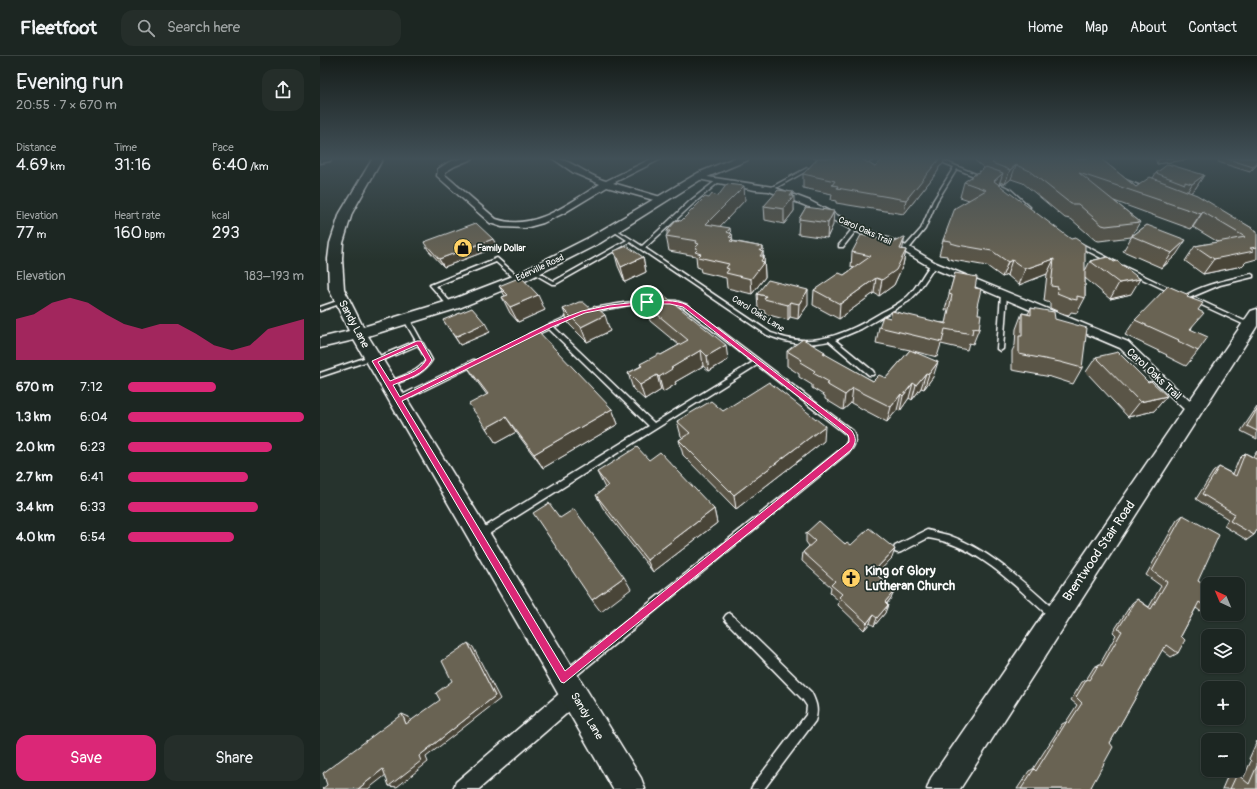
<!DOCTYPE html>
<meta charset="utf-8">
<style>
:root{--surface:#1c2622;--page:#252e2a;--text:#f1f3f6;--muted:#a0a5a5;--line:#3a4340;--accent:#db2777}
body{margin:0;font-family:Pangolin,sans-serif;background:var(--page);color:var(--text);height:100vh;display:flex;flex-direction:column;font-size:15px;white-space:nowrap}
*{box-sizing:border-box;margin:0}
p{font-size:13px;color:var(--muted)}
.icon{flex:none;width:22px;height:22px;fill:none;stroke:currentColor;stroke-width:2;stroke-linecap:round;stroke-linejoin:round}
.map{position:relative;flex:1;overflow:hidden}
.sheet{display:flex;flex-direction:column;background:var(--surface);width:320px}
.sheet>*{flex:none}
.needle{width:26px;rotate:316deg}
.controls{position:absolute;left:881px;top:521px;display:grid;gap:8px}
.controls a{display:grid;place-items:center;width:44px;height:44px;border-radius:8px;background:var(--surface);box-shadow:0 1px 3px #0004,0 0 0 1px var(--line);font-size:20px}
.pin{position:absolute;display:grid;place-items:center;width:34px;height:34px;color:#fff;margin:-17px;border:2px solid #fff;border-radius:50%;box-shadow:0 1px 4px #0007}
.round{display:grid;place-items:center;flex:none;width:42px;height:42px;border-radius:12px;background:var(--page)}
.head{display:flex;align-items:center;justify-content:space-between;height:68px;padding:0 16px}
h1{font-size:22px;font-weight:600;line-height:30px}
.figures{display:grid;grid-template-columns:repeat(3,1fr);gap:6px;height:68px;padding:4px 16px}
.figures div{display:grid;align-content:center}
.figures b{font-size:17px;font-weight:600}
.figures small{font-size:11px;font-weight:400}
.figures p{font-size:11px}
.chart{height:112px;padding:8px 16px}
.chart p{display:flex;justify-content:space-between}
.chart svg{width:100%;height:72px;margin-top:4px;fill:var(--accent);opacity:.7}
.action{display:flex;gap:8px;margin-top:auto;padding:8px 16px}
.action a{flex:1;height:46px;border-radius:12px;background:var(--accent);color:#fff;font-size:16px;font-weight:600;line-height:46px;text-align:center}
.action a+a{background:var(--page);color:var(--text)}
ul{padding:0 16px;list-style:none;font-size:13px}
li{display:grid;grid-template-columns:64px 48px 1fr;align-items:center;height:30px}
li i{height:10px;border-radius:5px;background:var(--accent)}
header{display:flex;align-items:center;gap:24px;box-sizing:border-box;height:56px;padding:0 20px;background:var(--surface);border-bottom:1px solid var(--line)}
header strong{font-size:19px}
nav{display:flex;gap:22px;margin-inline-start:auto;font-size:14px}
.search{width:280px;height:36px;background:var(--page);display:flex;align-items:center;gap:10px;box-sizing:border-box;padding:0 14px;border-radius:12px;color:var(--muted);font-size:15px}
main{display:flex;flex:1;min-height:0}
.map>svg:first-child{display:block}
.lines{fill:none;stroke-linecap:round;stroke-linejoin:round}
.lane-casing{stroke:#fff;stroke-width:3}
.street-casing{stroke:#fff;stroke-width:3}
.secondary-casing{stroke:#fff;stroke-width:3}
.highway-casing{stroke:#fff;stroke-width:3}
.lane{fill:#26332d;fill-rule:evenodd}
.street{fill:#26332d;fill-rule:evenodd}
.secondary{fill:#26332d;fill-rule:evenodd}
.highway{fill:#26332d;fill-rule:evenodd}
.wall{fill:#5a5547;stroke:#fff}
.shaded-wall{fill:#4a4539;stroke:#fff}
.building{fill:#696352;stroke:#fff}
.route{fill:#db2777;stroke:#fff;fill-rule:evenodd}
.labels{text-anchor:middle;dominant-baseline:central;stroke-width:3.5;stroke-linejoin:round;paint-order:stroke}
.far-street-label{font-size:9px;fill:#fff;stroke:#26332d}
.far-poi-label{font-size:9px;font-weight:bold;fill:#fff;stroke:#26332d;text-anchor:start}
.street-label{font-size:11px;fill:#fff;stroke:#26332d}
.near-street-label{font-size:13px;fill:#fff;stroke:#26332d}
.near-poi-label{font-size:13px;font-weight:bold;fill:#fff;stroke:#26332d;text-anchor:start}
</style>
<header>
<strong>Fleetfoot</strong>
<div class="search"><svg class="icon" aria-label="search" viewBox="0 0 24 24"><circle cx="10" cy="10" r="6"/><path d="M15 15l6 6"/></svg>Search here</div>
<nav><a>Home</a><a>Map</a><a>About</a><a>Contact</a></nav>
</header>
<main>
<section class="sheet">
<div class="head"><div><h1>Evening run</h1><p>20:55 · 7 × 670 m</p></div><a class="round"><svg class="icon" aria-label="share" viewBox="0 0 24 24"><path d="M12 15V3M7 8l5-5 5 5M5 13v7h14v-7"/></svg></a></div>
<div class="figures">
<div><p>Distance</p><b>4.69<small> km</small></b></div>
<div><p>Time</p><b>31:16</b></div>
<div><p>Pace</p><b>6:40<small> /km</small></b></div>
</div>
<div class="figures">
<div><p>Elevation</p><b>77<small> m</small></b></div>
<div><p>Heart rate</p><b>160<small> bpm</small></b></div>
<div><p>kcal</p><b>293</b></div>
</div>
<div class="chart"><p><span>Elevation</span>183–193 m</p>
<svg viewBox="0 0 160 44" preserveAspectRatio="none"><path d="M0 44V19L10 16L20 9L30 6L40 9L50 16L60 22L70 25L80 22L90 22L100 28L110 35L120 38L130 35L140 25L150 22L160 19V44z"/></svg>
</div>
<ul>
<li><b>670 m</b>7:12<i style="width:50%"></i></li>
<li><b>1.3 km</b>6:04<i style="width:100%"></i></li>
<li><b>2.0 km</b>6:23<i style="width:82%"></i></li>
<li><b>2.7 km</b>6:41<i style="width:68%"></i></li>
<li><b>3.4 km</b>6:33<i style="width:74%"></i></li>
<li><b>4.0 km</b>6:54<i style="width:60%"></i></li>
</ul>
<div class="action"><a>Save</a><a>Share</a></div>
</section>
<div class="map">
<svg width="937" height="733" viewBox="0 0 937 733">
<rect width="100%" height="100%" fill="#26332d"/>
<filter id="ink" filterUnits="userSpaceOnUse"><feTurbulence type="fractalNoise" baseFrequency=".025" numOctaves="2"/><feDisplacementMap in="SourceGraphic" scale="8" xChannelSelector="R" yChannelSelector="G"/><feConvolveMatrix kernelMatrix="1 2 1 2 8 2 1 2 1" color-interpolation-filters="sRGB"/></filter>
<g filter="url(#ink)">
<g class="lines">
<defs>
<g id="lane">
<path d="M527,102C533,102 538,105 544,104C548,104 552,102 557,102C547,108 537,108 527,102Z"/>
<path d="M612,102H617L665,122L662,123L637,113L617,145L605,173L588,194H584V192L601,173L613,145L634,111Z"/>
<path d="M487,112L490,113L452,134L448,133Z"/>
<path d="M801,123H803L828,133L824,134L801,125Z"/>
<path d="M397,124L400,125L374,147L325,192L451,277C456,278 461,281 466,282C499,290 531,275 559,258C568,253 579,248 588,240C597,231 603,218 611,208H615L616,209L597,237L589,245L541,273L515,284L553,315L554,317L553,319H549L509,285C485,290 470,288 447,279L310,186L236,228H232L211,216L214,214L216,215L234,225L307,184L292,174V172H294L322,190L370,145Z"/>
<path d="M671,125H673L690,133L710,151L706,152L686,135L671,127Z"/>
<path d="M534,171L538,172L523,191H519V189Z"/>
<path d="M756,187H760L796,206L793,208L791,207L756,189Z"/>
<path d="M177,202L200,222V224H196L176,206L116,230L133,249L130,251L128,250L110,229Z"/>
<path d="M803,210L856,235L857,236L854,238L852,237L801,213L800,212Z"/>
<path d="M931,218L933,219V221L900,229L869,242H865L864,241C879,229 912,223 931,218Z"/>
<path d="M684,236L687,238L683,293L680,295L677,293L681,238Z"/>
<path d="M875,242L931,268L932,269L929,271L927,270L873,245V243Z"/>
<path d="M23,243L25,244V246L0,255V251Z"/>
<path d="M331,244L356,245L367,249L533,375C536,383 536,387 531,394L251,624L247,625L243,624L242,620L243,616L525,390L528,384L527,379L437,309L164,481L161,482L158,481L157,478L158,475L329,370L229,273L211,281L209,280L208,279L209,278L253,258H257V260L234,271L334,367L433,306L363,251C333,242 298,251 268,257L265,255L268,253L304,247Z"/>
<path d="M87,262L90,264L112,304C103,319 87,323 71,330H67L66,328L67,326C81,321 97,317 106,304L98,289L57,307H53L52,305L54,303L0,321V317L53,299H55L56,301L55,302L96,285L84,264Z"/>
<path d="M153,304H155L158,306L157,308L80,346H78L75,344L76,342Z"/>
<path d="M607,474C614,476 621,477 628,479C671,494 704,527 737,556L739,559L737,562L734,564L731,562C699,534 667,499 626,486C620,484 614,483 608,482L581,496L578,497L575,496L574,493L575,490Z"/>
<path d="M409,557L412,559L491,636C496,646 499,653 495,665L444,733H431L433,729L486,659L487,650L483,644L406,565L404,562L406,559Z"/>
</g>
<g id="street">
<path d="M143,102H154L135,110L125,116V119L176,163C214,176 249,147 280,128L254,117L232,102C249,102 268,120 286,125L333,102H343L293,127L344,142L345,144L341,146L287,131L244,157L223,167L205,172L182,171L170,167L117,120L118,113L129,106Z"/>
<path d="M375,119L453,131L490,145L534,168L589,191L616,207L808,286L879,354L878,357L873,359L868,357L800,292L610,211L583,195L528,172L484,149L449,135L435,134L378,123H375Z"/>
<path d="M254,629L261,631L263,638L261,645L159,733H133L136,726L247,631Z"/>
</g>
<g id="secondary">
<path d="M53,102H63L32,157L23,187L22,203L24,233L43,271L128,245L193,220L270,181L378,117L414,102H429L428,104L380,124L280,187L203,226L139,252L48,280L321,722L325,733H293L34,284L0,292V282L29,275L9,233L8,203L10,187L20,157Z"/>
<path d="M937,253V270L640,733H607L611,722L931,255Z"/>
</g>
<path id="highway" d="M0,102H12L10,105L0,107Z"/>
</defs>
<use href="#lane" class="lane-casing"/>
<use href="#street" class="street-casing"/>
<use href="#secondary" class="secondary-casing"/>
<use href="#highway" class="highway-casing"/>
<use href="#lane" class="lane"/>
<use href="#street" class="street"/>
<use href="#secondary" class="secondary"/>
<use href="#highway" class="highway"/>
</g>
<g class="wall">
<path d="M493,102H540L555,111L564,102H636L629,105L625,103L623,108L619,111L618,115L584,158L516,147V145L511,144L512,138L483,132V118L497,104Z"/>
<path d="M652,102H780L816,131L833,122L836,117L884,119L875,133L870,137L937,175L926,206L922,210L883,218L865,205L875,190L898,186L873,171L871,173L794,145L820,166L811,181L779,185L775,184L751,163L745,162L703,127L691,123L685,128L680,126L679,128L765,215L770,205L788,201L811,238L790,243L765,222V242L757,257L751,256L749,259L744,258L730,252V247L724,245L727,218L699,229L687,219L682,221L667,210L633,204L627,202V200L619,199L623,184L649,144L640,141L644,126L664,112Z"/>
<path d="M835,102H871V103L837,108Z"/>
<path d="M900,102H937V109L930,116L898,106Z"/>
<path d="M473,136L474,155L464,168L445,164L444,150Z"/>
<path d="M389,142L425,144L400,170L410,177L412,178L413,185L443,191V200H444L445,221L432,238L407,232L406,222L381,216L380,212L377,211L376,200L349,195L346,180L347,179V175L361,165Z"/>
<path d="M486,151L513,169L507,182L478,178L479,163Z"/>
<path d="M827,169L856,199L842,212L803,195L812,180Z"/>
<path d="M173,183L177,191L124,211L108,194L104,186Z"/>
<path d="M583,193L586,194L583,209L574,229L559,240L554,237L519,263L493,249L494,234L524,219L534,212L531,211L532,196Z"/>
<path d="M294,195L323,201L326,216L305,226L298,210Z"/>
<path d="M635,217L655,232L659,273L653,288L649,287L647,294L621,288L617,301L593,295L613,321L604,333L601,332L592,344L589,342L580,355L577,354L567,366L531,347L523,354L505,343V340L492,332V329L479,321V318L467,310V295L505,296V299L553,325L566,322L590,294L556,287L559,271L570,262L625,267L628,254H625Z"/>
<path d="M179,230L225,254L198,266L190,257L182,241L185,240Z"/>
<path d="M437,238L488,249L478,263L470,261L468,264L445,258V255L438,253Z"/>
<path d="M868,241L878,254L871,274L878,295L866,310L846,300L847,299L805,279L815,264Z"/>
<path d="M326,249L408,304L389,315L383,310L355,326L356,328L343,336L341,334L325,344L313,333L308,317L321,310L320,308L341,299L359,289L330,265Z"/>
<path d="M711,252L735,263L762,312L753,328L731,321L692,314V295L695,289L696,273L702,257L708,258Z"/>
<path d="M243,253L290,275L267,286L249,268Z"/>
<path d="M123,264L170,276L140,289Z"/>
<path d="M776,301L828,326L847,340L834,355L808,361L766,316Z"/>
<path d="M146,309L292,353L298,368L223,412L196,376L176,387L166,372L167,339L156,324Z"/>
<path d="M937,351V383L921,375Z"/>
<path d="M403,355L504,385L416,453L363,399L359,384L363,382L361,380L357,365Z"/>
<path d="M937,395V474L934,479L927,484L904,470L908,463L876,443L893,416L899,411L913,418L919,403L925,397L933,401Z"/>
<path d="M329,404L394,453L397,467L333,516L283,452L276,439L285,432L277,416Z"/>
<path d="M863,459L878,525L886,551L880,555L876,552L861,580L858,597L851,601L842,594L790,687L770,733H697L709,715L713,713L742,668L746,666L757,649L751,644L762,626L766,624L774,611L780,608L796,579L793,576L812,547L817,543L829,551L841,530L826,519L857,464Z"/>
<path d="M486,477L531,489L572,502L556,518L575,534L571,542L567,548L565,557L554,570L550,567L544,574L518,549L519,545L510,537L511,531L482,505L483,496L489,490L486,486Z"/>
<path d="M937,685V733H902L908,719L917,718L923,723L931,705L929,703Z"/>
</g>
<g class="shaded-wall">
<path d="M616,102H625L623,108L619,111L618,115L584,158L586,144Z"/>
<path d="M630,102H636L629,105Z"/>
<path d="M850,102H871V103L837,108L839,103Z"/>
<path d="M937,108V109L930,116L933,111Z"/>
<path d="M696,109L691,123L685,128L690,114Z"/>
<path d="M683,117L678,131L674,125Z"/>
<path d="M884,119L875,133L863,143L872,128Z"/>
<path d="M424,130L425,144L388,183L386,168Z"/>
<path d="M473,136L472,142L474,140V155L464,168V153L470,140Z"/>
<path d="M514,155L513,169L507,182L508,167Z"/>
<path d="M883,156L873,171L871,173L881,158Z"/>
<path d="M410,172L411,179L412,178L414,197L407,176Z"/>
<path d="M585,181L582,196L580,193Z"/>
<path d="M173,183L177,191L124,211L119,203Z"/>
<path d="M866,184L856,199L842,212L852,197Z"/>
<path d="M443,191V202L444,200L445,221L432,238L431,223L440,195Z"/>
<path d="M937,191V203L926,206L922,210L883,218L894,203L930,192Z"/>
<path d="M586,194L583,209L574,229L559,240L562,224Z"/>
<path d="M323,201L326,216L305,226L301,211Z"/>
<path d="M734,203L727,218L699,229L705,213Z"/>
<path d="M692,204L687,219L682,221L688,206Z"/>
<path d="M556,222L554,237L519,263L520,248Z"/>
<path d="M820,223L811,238L790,243L799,227Z"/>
<path d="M488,234V249L478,263L479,248Z"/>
<path d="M218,239L225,254L198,266L190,251Z"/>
<path d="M470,246V261L468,264V249Z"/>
<path d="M285,259L290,275L267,286L261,271Z"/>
<path d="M165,267L170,276L140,289L135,281Z"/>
<path d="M406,289L408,304L389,315L387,300Z"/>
<path d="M381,294L383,310L355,326L356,328L343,336L339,321L351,312Z"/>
<path d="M618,306L613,321L604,333L609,318Z"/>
<path d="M606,317L601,332L592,344L596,329Z"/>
<path d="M337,319L341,334L325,344L320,329Z"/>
<path d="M593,327L589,342L580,355L583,340Z"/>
<path d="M533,332L531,347L523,354L525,339Z"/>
<path d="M581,338L577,354L567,366L571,351Z"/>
<path d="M847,340L834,355L808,361L820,346Z"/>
<path d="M292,353L298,368L223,412L214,398Z"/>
<path d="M186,361L196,376L176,387L166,372Z"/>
<path d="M505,370L504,385L416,453L414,439Z"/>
<path d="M394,453L397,467L333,516L327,504Z"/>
<path d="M575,493L572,502L551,524L553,516Z"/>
<path d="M304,521L311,533L281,556L272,544Z"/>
<path d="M575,534L571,542L562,553L565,546Z"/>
<path d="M568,549L565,557L554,570L557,562Z"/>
<path d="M553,559L550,567L544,574L547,567Z"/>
<path d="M148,587L153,591L180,643L106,701L108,706L77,731L69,730L99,700L175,640Z"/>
<path d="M82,658L89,661L93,671L86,668Z"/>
<path d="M63,713L71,715L48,733H38Z"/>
</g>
<g class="building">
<path d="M498,102H540L555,111L564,102H620L586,144L517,132L518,130L512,129L515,125L483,118Z"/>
<path d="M672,102H780L816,131L830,121L877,139L937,175V191L930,192L934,195L894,203L875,190L925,181L883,156L881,158L759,117L820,166L786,170L782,169L758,148H751L708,114L696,109L690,114L672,107L675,104Z"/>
<path d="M839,102H850L839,103Z"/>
<path d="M905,102H937V108L933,111Z"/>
<path d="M848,108L884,119L872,128L865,126V128L836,117Z"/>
<path d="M666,111L683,117L674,125L751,183L755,182L765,189V242L757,240V244L752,243L737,237L738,231L731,230L734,203L705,213L692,204L688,206L672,195L638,189L631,187V185L623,184L635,152L666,134L644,126Z"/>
<path d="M407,128L424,130L386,168L410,172L407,176L412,178L409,181L413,182L410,185L443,191L440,195L443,196L440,200H444L441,205L444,206L431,223L406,217L409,213L406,212L409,208L378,201L381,198L375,196L378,193L375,192L379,188L376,187L377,185L346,180L350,175H347L357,164L361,165L385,141L389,142L392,138L398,140Z"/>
<path d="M458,134L473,136L470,140H474L464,153L444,150Z"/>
<path d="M486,151L514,155L508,167L479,163Z"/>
<path d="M156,167L173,183L119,203L104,186Z"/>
<path d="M827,169L866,184L852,197L812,180Z"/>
<path d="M541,179L574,186L584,181H585L580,193L586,194L576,214L562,224L556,222L520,248L494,234L519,217L524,219L551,200L532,196Z"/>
<path d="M307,190L323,201L301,211L294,195Z"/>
<path d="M788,201L794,206L797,205L820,223L799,227L770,205Z"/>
<path d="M635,217L657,221L655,232L661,233L657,250L659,251L658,258H661L659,273L653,272L652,278L625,273L622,286L559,271L563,260L570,262L572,255L626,268L632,239L629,238Z"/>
<path d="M201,221L218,239L190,251L182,241L188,239L179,230Z"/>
<path d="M448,224L488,234L479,248L470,246L468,249L444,243L446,240L437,238Z"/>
<path d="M848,230L869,239L867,241L883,247L878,254L884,257L870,273L888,281L878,295L858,285L859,284L815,264Z"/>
<path d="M345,240L406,289L387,300L381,294L351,312L352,313L339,321L337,319L320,329L308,317L322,310L320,308L339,298L341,299L368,284L326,249Z"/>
<path d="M259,246H263L270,252L275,250L285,259L261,271L243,253Z"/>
<path d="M152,252L165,267L135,281L123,264Z"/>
<path d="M711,252L734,256L735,263L767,272L762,312L740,306L699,298V280H702V257L711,259Z"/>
<path d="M218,275L292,353L214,398L186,361L166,372L149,348L168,338L146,309Z"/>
<path d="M483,283L505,296L503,297L553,325L559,319L566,322L590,294L618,306L609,318L606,317L596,329L593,327L583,340L581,338L571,351L533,332L525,339L506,328L509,326L493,317L495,315L480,306L482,304L467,295Z"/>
<path d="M798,296L828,326L831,325L847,340L820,346L776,301Z"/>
<path d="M449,326L505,370L414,439L359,384L370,377L357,365L391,345L403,355Z"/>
<path d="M937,354V375L927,370Z"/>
<path d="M317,391L329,404L340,396L394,453L327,504L276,439L288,430L277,416Z"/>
<path d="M925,397L936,403L937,401V474L934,479L910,465L915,458L882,438L899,411L916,420Z"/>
<path d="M229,447L240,462L254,453L304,521L272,544L213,457Z"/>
<path d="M863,459L899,479L878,525L888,531V547L886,551L879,546L861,580L865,584L858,597L847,589L845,592L844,591L790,687L793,691L770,733H701L714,713L716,715L747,665L749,667L762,647L756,641L767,623L769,624L779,608L782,610L802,575L798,573L817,543L831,553L847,526L832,515Z"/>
<path d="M499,465L525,488L527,486L531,489L549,472L575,493L553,516L575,534L565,546L568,549L557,562L553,559L547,567L519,541L522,538L511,529L515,525L483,496L495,485L486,477Z"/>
<path d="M148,587L175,640L99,700L101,705L69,730L63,713L38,733H2L7,729L3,717L82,658L86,668L120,644L116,637L132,625L122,605Z"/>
<path d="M937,710V733H910L917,718L929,728Z"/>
</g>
</g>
<linearGradient id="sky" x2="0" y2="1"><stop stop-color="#151c19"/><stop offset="0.5" stop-color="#415057"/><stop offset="1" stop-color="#415057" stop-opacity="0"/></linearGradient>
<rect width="937" height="205" fill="url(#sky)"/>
<path class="route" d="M327,245C341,245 355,243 367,249L532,375C537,383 536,387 531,394L244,627L241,626L52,305L97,285H101L112,304C104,319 87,323 73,329L80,341L228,268L262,255L290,249ZM327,248H350L363,251L528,379L529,382V386L245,615L82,345L232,271L265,257L290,252ZM97,289L106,304C100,316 82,320 70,325L58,306Z"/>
<defs>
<symbol id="shop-disc" viewBox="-11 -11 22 22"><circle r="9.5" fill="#ffd166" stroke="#26332d"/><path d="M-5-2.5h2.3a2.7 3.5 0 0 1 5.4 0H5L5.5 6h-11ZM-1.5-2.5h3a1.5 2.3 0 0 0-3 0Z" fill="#111"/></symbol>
<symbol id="church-disc" viewBox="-11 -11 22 22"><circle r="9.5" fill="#ffd166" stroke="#26332d"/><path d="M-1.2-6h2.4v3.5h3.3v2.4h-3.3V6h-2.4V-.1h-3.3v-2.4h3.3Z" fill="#111"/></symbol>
</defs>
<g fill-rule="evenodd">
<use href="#shop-disc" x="132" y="181" width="22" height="22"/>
<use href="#church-disc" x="520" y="511" width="22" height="22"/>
</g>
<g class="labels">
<g class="far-street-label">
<text transform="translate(545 175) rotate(24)">Carol Oaks Trail</text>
<text transform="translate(220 212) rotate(-25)">Ederville Road</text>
<text transform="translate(438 258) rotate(32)">Carol Oaks Lane</text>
</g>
<g class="far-poi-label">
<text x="157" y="192">Family Dollar</text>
</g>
<g class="street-label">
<text transform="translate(34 268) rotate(62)">Sandy Lane</text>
<text transform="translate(834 318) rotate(43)">Carol Oaks Trail</text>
<text transform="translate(267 660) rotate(59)">Sandy Lane</text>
</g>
<g class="near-street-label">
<text transform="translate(779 495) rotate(-56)">Brentwood Stair Road</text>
</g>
<g class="near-poi-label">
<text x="545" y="515">King of Glory<tspan x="545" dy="15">Lutheran Church</tspan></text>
</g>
</g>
</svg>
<div class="controls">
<a><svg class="needle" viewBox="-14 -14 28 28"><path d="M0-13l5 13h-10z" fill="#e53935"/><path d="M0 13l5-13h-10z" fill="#a0a5a5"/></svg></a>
<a><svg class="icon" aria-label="layers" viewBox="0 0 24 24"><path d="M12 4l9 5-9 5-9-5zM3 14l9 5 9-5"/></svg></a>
<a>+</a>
<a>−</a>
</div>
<div class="pin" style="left:327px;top:246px;background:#1e9e55"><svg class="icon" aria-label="arrive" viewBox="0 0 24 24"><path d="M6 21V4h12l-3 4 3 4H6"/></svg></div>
</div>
</main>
